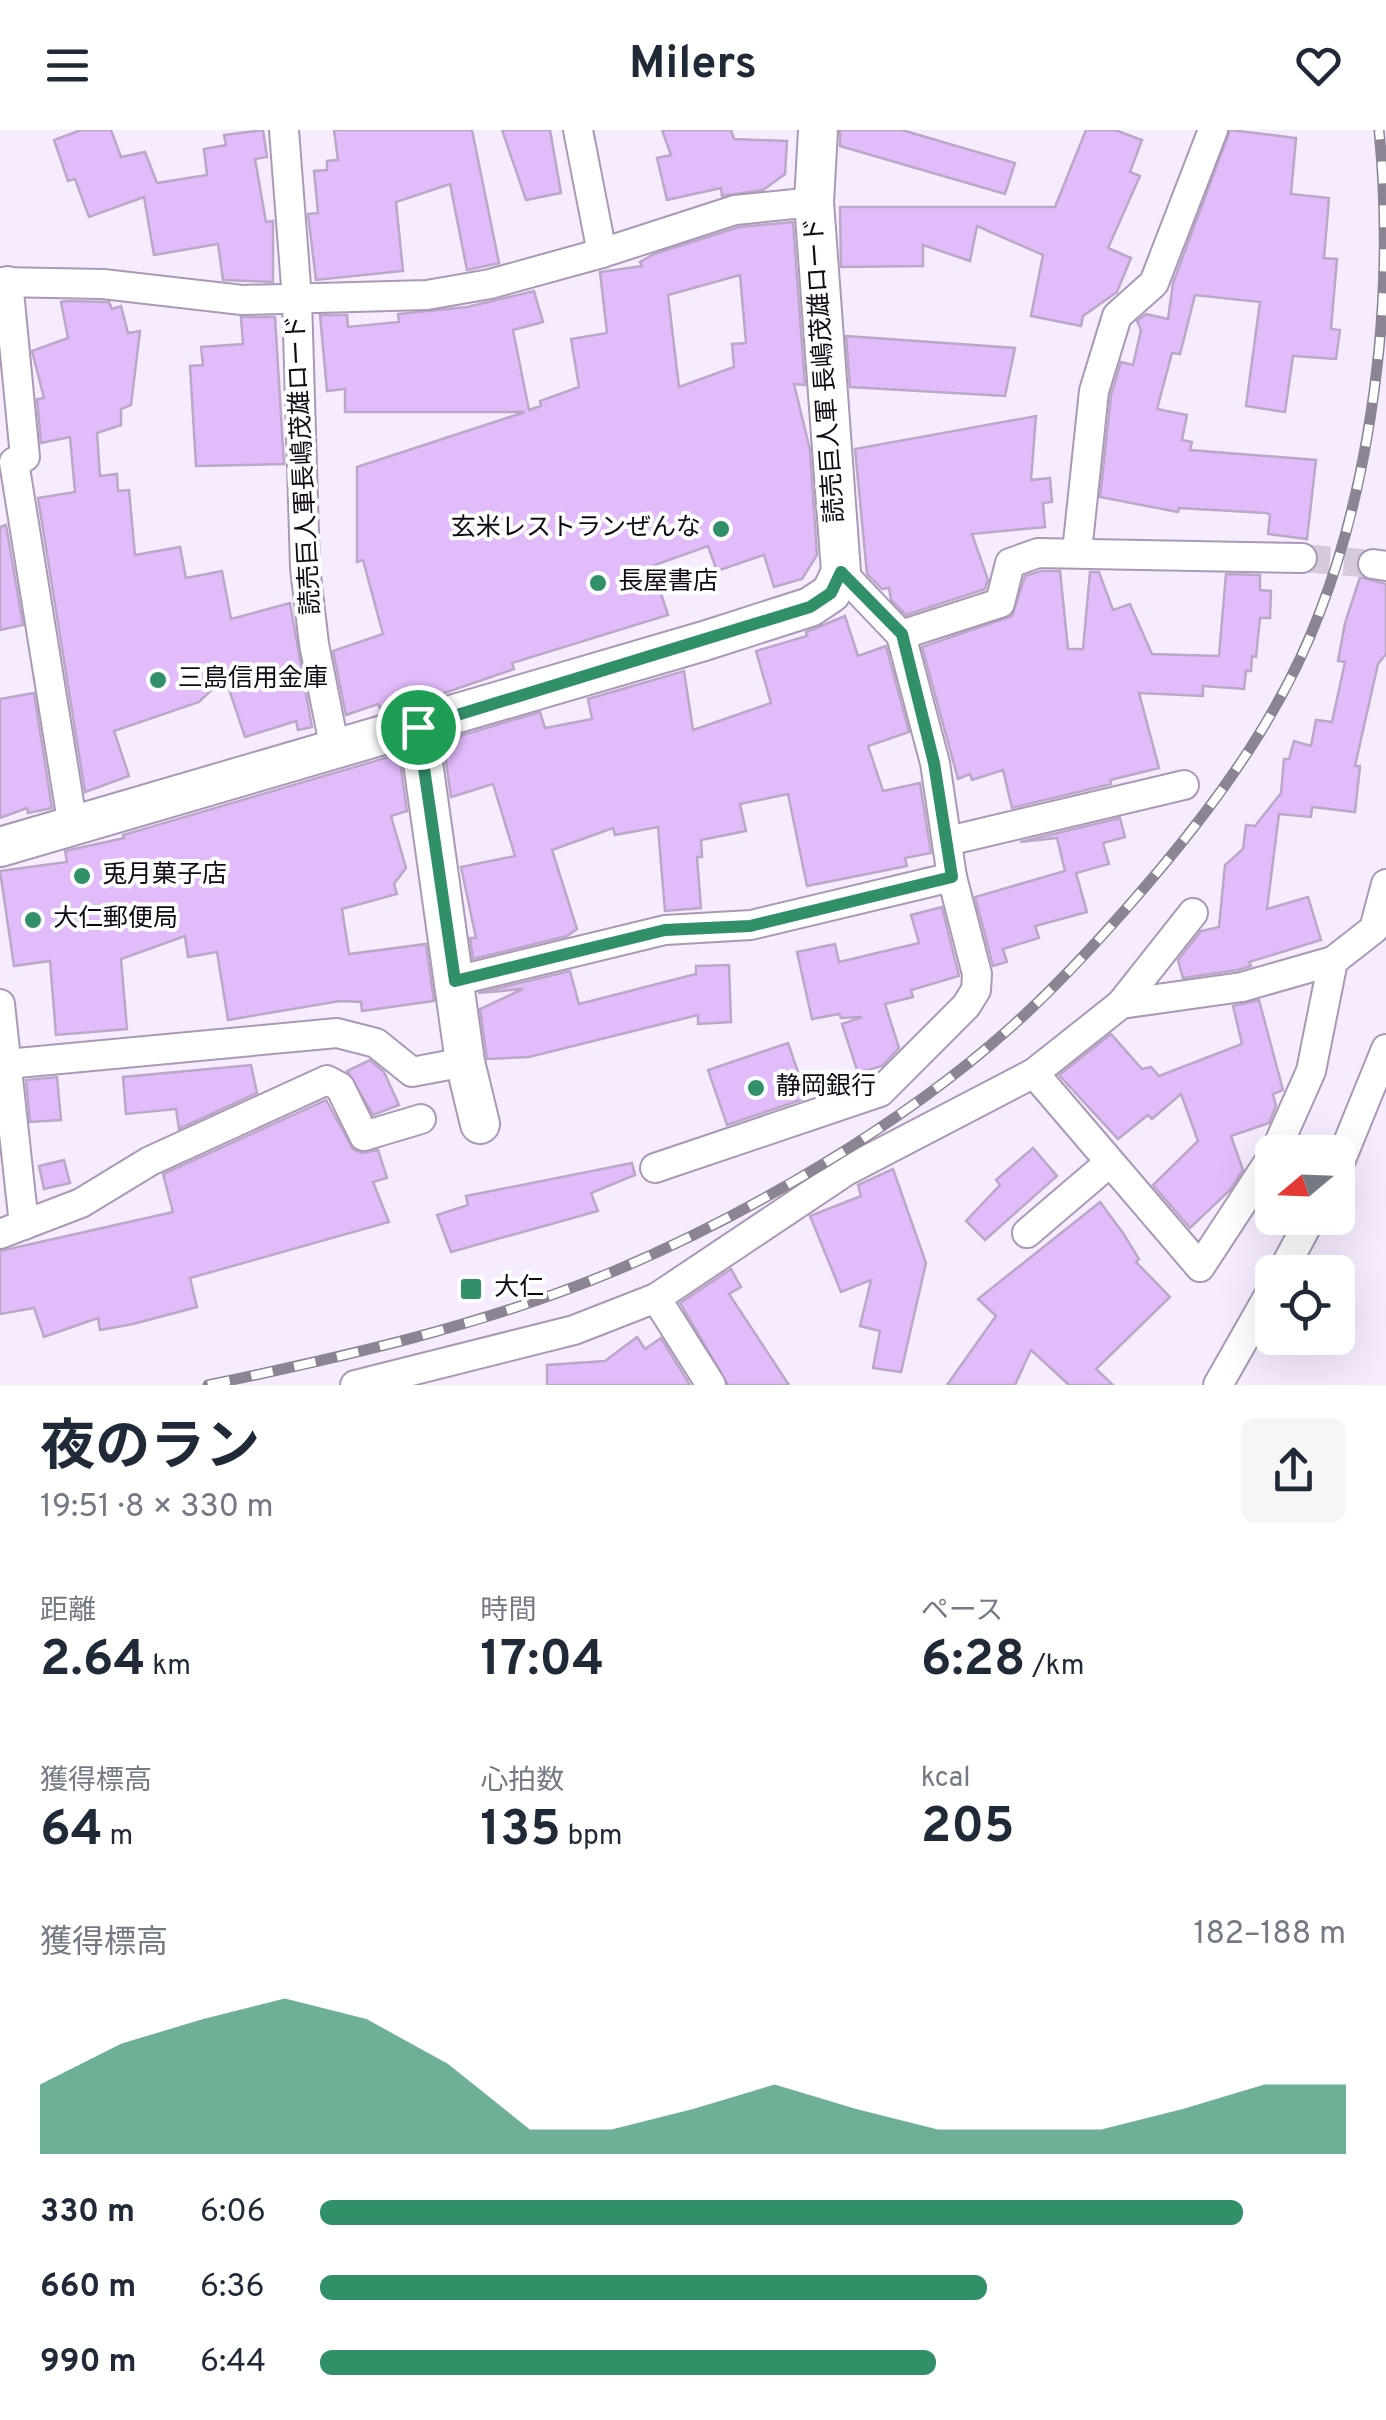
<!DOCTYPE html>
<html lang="ja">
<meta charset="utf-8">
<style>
:root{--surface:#fff;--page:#f6f6f7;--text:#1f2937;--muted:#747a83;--accent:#329069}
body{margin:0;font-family:Overpass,"Noto Sans JP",sans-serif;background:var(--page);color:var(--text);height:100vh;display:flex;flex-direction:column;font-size:38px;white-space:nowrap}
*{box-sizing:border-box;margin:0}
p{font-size:32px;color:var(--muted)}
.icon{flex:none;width:55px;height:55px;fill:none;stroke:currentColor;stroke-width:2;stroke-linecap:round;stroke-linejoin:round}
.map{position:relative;height:1255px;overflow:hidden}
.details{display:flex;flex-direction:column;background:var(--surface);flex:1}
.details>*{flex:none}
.needle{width:65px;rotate:251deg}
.controls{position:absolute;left:1255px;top:1005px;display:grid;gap:20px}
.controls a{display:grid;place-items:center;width:100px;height:100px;border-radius:15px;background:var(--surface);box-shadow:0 10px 40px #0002;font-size:50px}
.pin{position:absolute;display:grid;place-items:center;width:85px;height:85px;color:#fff;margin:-42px;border:5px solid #fff;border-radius:50%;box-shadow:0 2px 10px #0007}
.round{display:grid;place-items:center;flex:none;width:105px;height:105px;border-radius:15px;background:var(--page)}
.summary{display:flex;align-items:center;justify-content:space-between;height:170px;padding:0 40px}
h1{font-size:55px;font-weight:700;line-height:75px}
.metrics{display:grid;grid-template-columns:repeat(3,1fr);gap:15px;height:170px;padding:10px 40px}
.metrics div{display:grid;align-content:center}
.metrics b{font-size:50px;font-weight:700}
.metrics small{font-size:28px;font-weight:400}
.metrics p{font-size:28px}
.chart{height:280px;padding:20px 40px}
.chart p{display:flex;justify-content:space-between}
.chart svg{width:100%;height:180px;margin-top:10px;fill:var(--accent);opacity:.7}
ul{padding:0 40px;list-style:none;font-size:32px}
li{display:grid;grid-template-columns:160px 120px 1fr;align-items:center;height:75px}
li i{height:25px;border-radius:12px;background:var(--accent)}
header{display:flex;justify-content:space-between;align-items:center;height:130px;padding:0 40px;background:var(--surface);font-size:45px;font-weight:700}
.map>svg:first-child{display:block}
.building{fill:#e2bbfb;stroke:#baa8c6;stroke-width:2.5;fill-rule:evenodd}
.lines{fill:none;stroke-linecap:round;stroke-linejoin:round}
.street-tunnel{stroke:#d4cadc;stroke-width:28;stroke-dasharray:28 14;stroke-linecap:butt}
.street-casing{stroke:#aa99b6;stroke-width:32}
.secondary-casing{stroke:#aa99b6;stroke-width:42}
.street{stroke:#fff;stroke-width:28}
.secondary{stroke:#fff;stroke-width:38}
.rail-casing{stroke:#8d8493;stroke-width:11}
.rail{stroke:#fefefe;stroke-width:8;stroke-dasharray:22;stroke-linecap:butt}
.route-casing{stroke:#fff;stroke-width:20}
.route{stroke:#329069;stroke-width:12}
.poi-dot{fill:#329069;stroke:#fefefe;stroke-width:4}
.labels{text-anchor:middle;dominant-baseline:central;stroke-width:8;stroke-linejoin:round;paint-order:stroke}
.street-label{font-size:25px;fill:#110a15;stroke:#fefefe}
.poi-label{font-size:25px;fill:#110a15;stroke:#fefefe;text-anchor:start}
</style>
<header><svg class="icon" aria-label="menu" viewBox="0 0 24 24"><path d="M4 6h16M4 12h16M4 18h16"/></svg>Milers<svg class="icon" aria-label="heart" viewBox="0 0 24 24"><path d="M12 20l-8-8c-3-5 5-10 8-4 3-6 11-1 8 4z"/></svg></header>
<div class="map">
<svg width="1386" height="1255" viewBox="0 0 1386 1255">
<rect width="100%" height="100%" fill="#f7ecff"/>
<g class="building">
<path d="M81,0H111L121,27L145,22L157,53L207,45L204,19L226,15L224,5L263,0L267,27L255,29L266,92L273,91V152L223,150L218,114L154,125L144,67L89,87L75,49L68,51L54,10Z"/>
<path d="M334,0H472L499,133L467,140L450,54L396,72L403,141L316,150L308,84L318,83L314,41L327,40V31L338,30Z"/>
<path d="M502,0H550L561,63L526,70Z"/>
<path d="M662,0H731L734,9L787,11L785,44L763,60L722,66L721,58L667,70L657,28L671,25Z"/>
<path d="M840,0H902L1015,33L1005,64L840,16Z"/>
<path d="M1086,0H1115L1142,10L1130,42L1140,46L1108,118L1131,128L1117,162L1083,186L1081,196L1031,186L1043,125L977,96L970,131L923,115V136L841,137L840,77H1055Z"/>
<path d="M1230,0L1296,8L1291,64L1329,68L1324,128L1337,129L1331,199L1340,200L1336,229L1293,226L1285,282L1246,276L1260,172L1195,165L1180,224L1172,223L1157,279L1187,285L1182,310L1192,312L1190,320L1316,330L1307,409L1268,404L1270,385L1266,383L1179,378L1178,382L1100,367L1111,265L1121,232L1133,235L1141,200L1137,191L1146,184L1168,189L1173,153Z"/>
<path d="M793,92L805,255L794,254L810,320L817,425L802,449L774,457L764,425L717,441L708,416L652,436L668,485L512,533L514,539L430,568L381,580L378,574L346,585L333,521L383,504L363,430L357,432V337L525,282H345V259L327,261L320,185H347L348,197L399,192L398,184L467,177L534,161L543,192L513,200L529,280L541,276L540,271L579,257L571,209L607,203L600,142L642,136L640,132L654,124L739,97ZM740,145L746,213L732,214L734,237L679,257L668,165Z"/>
<path d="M66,171L109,172L112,179L121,176L128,203L140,201L131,275L121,279V295L97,303L100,346L117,344L118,361L129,360L135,425L180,417L186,448L222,441L231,489L290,473L312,597L298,600L296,591L245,607L225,547L199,572L114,601L129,646L85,662L38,368L75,362L70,307L41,313L37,269L44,268L32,221L68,208L61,172Z"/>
<path d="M241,187H275L284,334L196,336L190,236L203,235L201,217L243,214Z"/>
<path d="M846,206L1015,218L1005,266L850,257Z"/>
<path d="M1036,286L1031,350L1050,348L1052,372L1043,373L1045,397L972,404L988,450L985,459L906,485L891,470L889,458L882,459L867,444L855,319Z"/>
<path d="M6,395L23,495L0,500V397Z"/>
<path d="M1041,441H1060L1068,519H1083L1090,442H1099L1113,480L1130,474L1152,524L1219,526L1226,444L1260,445V460L1271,461L1270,488H1260L1256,527L1252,526L1251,541H1246L1244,559L1203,556V566L1139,563L1159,638L1110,650L1111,654L1012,678L1003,640L972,650L970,644L958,649L922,517L1012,486L1025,446Z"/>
<path d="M1360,447L1386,454V524L1378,534L1355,636H1360L1355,682L1312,677L1311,687L1279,684L1267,779L1308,767L1321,810L1249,832L1251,836L1238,840L1183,848L1178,830L1201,801L1219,797L1225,735L1243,719L1246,695L1255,696L1281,663L1284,629H1289L1294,611L1311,616L1316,590L1332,592L1345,532L1338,531L1345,493Z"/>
<path d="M845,486L858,526L886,516L909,602L868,616L883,661L920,653L931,723L905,728L907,736L807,756L788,664L740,674L746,701L701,710L702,727H697L701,778L665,781L658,697L615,705L613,698L552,720L577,799L567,806L473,829L470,808H476L461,737L515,726L493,654L451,667L443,611L540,582L545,598L592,589L588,569L684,541L693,600L771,573L756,521L807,506L806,502Z"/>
<path d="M34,563L52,678L28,683L27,678L0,688V569Z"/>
<path d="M399,624L407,681L391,686L406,738L394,754L397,764L342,779L349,824L426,814L434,871L362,881L361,872L340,871L228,890L217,822L188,827L185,806L121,829L127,899L56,905L50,831L14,836L0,741L67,732L65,721L124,708L123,705Z"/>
<path d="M1120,688L1125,707L1103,713L1109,734L1076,743L1087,782L1035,796L1039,808L1003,819L1007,832L993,836L975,767L1065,741L1057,708L1020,712Z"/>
<path d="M942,777L959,846L911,860L913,867L885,874L899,918L882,936L858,943L842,894L862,887L841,888L839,884L812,889L797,822L835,814L839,832L919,813L911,785Z"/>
<path d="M729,835L731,892L698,894V885L529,927L487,929L480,879L523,859L478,863L570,841L579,874L696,844V836Z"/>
<path d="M1259,870L1283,960L1273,964L1276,976L1269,993L1231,1006L1243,1040L1230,1060L1190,1098L1153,1055L1198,1011L1181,964L1152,989L1148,985L1118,1009L1059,945L1111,904L1142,939L1151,937L1159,946L1242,914L1233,876Z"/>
<path d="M788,913L807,968L727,995L708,940Z"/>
<path d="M370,930L384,942L399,975L373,985L347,941Z"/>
<path d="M251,935L257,963L179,999L176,979L126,984L123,947Z"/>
<path d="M57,947L61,990L30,992L26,950Z"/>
<path d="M326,970L353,1019L362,1023L378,1020L387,1048L373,1052L389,1092L190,1148L197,1177L133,1194L100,1200L98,1188L44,1207L34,1178L0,1184V1121L173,1082L163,1044Z"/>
<path d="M1033,1018L1057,1046L985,1110L966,1091L1000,1055L996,1050Z"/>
<path d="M64,1030L70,1053L44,1059L39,1036Z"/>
<path d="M632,1033L635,1045L591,1063L598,1081L451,1122L437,1085L468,1075L466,1066Z"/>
<path d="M893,1039L926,1133L901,1242L873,1238L880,1201L860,1196L871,1150L841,1162L810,1086L861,1066L858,1055Z"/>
<path d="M1100,1072L1123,1103L1139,1129L1136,1132L1170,1167L1096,1239L1113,1255H1069L1031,1220L1015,1255H947L996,1186L978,1169Z"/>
<path d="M731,1139L741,1157L729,1164L789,1255H728L680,1173Z"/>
<path d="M637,1207L645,1219L661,1208L690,1255H547V1235L605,1231Z"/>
</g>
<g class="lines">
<path class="street-tunnel" d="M1302,428L1373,434"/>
<defs>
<g id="street">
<path d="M284,0L297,169L305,438L314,514L335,620"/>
<path d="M578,0L602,123"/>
<path d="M8,151L25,327L14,332L73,697"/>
<path d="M0,152L103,154L242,170L427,165L490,154L602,123L735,80L814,72"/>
<path d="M1077,422L1094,261L1117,186L1154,153L1213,0"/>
<path d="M1373,434L1386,436"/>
<path d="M841,442L901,505L1000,473L1010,433L1038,423L1302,428"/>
<path d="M948,711L1184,655"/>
<path d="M455,851L665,800L751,795L952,747L935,633L901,505"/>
<path d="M0,874L24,1095"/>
<path d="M1121,874L1193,783"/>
<path d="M7,934L337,903L376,913L412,942L465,932"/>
<path d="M1034,943L1200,1137L1272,1027"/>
<path d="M1275,1022L1311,941L1333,831L1374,799L1386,754"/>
<path d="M1338,1037L1386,919"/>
<path d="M655,1038L880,962L966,876L976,860L977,844L952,747"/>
<path d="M1027,1103L1109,1033"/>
<path d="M0,1104L81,1073L150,1031L327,950L340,957L364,1006L421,989"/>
<path d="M1282,1142L1311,1088"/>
<path d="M656,1168L711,1255"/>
<path d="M355,1255L574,1200L656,1168L846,1041L1034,943L1121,874L1242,857L1333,831"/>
<path d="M1218,1255L1272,1160"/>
</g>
<g id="secondary">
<path d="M418,597L465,932L480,994"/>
<path d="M0,717L704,511L810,477L831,463L841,442L814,72L818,0"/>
</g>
</defs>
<use href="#street" class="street-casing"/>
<use href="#secondary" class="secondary-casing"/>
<use href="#street" class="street"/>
<use href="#secondary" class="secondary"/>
<defs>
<path id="rail" d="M208,1255C347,1226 481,1196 612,1142C746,1086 902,995 1010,898C1065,849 1114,794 1161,738C1226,660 1285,576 1321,479C1353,395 1370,308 1379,219C1386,146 1386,73 1379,0"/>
</defs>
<use href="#rail" class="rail-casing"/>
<use href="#rail" class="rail"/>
</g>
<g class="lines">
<defs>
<path id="route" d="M841,442L902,504L934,633L952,747L750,796L665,800L455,851L418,597L810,477L831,463Z"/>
</defs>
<use href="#route" class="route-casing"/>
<use href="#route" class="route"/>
</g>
<g class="poi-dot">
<circle cx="721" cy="399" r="10"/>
<circle cx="598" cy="453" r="10"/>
<circle cx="158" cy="550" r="10"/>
<circle cx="82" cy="746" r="10"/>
<circle cx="33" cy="790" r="10"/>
<circle cx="756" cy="958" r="10"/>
<rect x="459" y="1147" width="24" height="24" rx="5"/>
</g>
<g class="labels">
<g class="street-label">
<text transform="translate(826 240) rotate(-94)">読売巨人軍 長嶋茂雄ロード</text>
<text transform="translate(305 335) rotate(-93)">読売巨人軍長嶋茂雄ロード</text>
</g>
<g class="poi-label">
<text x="701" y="399" text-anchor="end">玄米レストランぜんな</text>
<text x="618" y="453">長屋書店</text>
<text x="178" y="550">三島信用金庫</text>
<text x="102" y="746">兎月菓子店</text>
<text x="53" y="790">大仁郵便局</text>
<text x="776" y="958">静岡銀行</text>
<text x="494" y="1159">大仁</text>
</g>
</g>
</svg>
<div class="controls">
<a><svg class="needle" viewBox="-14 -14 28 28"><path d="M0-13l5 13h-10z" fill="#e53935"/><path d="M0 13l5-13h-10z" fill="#747a83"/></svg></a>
<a><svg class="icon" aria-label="locate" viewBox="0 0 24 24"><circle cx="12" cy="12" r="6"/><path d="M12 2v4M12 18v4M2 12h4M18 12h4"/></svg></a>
</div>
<div class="pin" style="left:418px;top:597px;background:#1e9e55"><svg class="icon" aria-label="arrive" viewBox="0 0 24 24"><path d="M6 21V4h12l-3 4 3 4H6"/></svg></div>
</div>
<section class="details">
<div class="summary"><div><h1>夜のラン</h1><p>19:51 · 8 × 330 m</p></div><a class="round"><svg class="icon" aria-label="share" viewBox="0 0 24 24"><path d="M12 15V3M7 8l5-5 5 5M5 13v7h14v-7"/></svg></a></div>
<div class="metrics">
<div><p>距離</p><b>2.64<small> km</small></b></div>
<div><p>時間</p><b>17:04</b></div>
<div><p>ペース</p><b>6:28<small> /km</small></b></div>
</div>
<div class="metrics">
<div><p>獲得標高</p><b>64<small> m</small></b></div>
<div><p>心拍数</p><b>135<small> bpm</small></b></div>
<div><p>kcal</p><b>205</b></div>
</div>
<div class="chart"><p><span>獲得標高</span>182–188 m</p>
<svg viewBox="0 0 160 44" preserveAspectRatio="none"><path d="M0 44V27L10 17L20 11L30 6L40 11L50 22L60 38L70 38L80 33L90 27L100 33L110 38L120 38L130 38L140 33L150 27L160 27V44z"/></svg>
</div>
<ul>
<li><b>330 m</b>6:06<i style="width:90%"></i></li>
<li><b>660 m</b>6:36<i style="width:65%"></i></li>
<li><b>990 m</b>6:44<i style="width:60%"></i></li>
</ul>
</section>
